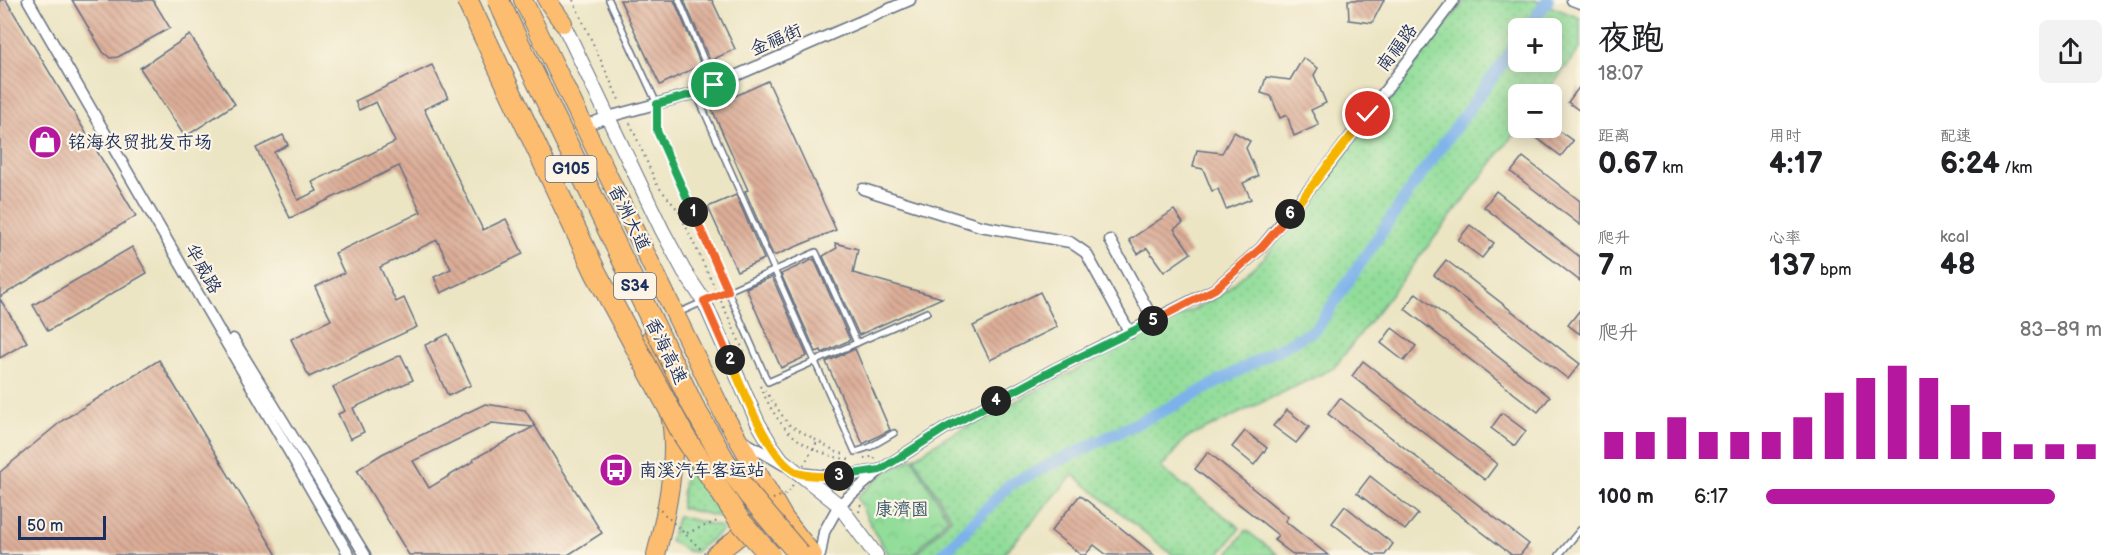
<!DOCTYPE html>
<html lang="zh">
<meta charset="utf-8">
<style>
:root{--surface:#fff;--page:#f2f2f2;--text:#202124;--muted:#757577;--accent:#b5179e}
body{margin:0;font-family:"Balsamiq Sans","LXGW WenKai TC",sans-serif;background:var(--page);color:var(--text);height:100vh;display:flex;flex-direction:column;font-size:22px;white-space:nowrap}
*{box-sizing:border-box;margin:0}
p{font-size:20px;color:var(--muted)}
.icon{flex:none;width:33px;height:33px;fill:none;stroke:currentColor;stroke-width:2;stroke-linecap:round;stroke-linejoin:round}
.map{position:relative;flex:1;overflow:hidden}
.details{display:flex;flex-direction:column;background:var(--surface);width:540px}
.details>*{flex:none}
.tools{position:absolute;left:1508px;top:18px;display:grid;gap:12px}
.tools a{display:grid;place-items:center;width:54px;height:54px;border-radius:9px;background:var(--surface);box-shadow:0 3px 15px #0003;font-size:30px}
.scale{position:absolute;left:18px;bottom:15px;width:88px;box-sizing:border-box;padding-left:6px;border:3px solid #1b2f5e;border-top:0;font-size:16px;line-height:21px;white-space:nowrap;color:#1b2f5e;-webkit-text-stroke:4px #fcf5e5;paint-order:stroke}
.pin{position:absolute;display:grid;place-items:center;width:51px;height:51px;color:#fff;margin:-26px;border:3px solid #fff;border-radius:50%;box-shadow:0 2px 6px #0007}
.km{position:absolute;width:30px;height:30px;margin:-15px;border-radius:50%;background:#222;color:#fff;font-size:16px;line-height:30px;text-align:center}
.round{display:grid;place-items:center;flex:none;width:63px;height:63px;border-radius:9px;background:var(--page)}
.overview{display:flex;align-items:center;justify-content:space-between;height:102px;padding:0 18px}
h1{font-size:33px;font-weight:700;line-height:45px}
.figures{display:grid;grid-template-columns:repeat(3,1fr);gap:9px;height:102px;padding:6px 18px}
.figures div{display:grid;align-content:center}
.figures b{font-size:30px;font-weight:700}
.figures small{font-size:16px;font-weight:400}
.figures p{font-size:16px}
.chart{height:168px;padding:12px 18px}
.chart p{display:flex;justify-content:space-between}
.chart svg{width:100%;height:108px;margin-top:6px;stroke:var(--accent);stroke-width:6}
ul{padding:0 18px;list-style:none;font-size:20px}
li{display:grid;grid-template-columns:96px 72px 1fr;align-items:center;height:45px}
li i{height:15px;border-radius:8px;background:var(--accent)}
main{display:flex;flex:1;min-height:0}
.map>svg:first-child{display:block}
.grass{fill:url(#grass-dots);stroke:#56867c;stroke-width:1.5;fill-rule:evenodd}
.park{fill:url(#park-crowns);stroke:#56867c;stroke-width:1.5}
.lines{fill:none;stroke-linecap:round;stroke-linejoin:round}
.canal{stroke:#7bb1ea;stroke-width:12}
.building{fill:url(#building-back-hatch);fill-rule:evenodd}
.service-casing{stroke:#646f82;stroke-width:8}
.minor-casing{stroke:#646f82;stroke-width:13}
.tertiary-casing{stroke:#646f82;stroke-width:16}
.primary-casing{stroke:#646f82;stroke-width:20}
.trunk-casing{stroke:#646f82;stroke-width:20}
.path{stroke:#646f82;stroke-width:2;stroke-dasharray:1.5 4.5;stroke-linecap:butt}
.service{stroke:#fff;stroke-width:5}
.minor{stroke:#fff;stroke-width:10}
.tertiary{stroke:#fff;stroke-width:14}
.primary{stroke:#fcbd6f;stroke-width:18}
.trunk{stroke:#fcbd6f;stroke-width:18}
.motorway-bridge-casing{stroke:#646f82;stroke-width:23;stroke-linecap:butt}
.path-bridge{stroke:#646f82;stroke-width:2;stroke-dasharray:1.5 4.5;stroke-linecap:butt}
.motorway-bridge{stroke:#fcbd6f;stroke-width:21}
.split-1-casing{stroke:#fff;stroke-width:12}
.split-2-casing{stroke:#fff;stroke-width:12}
.split-3-casing{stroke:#fff;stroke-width:12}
.split-4-casing{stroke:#fff;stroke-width:12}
.split-5-casing{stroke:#fff;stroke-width:12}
.split-6-casing{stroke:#fff;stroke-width:12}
.split-7-casing{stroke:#fff;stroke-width:12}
.split-1{stroke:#22a559;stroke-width:8}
.split-2{stroke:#f0652b;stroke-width:8}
.split-3{stroke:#f5b400;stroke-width:8}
.split-4{stroke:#22a559;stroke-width:8}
.split-5{stroke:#22a559;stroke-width:8}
.split-6{stroke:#f0652b;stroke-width:8}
.split-7{stroke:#f5b400;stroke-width:8}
.labels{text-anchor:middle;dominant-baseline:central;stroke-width:4.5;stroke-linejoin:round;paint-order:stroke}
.shield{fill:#fcf5e5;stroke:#5e6a86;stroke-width:1.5}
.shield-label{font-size:16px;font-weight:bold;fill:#1b2f5e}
.street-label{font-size:18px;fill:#1b2f5e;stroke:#fcf5e5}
.poi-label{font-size:18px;fill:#1b2f5e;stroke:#fcf5e5;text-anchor:start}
.park-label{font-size:18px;fill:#395a6d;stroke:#fcf5e5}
</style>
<main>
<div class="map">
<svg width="1580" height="555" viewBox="0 0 1580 555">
<defs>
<pattern id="grass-dots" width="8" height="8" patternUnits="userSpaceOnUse" patternTransform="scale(1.5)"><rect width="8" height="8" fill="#92dd9a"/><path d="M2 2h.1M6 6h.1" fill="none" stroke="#7dbe87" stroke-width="1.8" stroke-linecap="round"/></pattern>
<pattern id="park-crowns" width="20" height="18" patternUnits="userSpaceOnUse" patternTransform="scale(1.5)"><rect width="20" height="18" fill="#92dd9a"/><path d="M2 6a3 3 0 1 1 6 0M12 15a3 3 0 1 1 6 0" fill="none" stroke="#7dbe87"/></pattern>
<pattern id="building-back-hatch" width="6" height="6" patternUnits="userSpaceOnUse" patternTransform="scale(1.5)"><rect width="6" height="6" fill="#ddae98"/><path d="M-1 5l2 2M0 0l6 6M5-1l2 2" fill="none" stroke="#b28e7f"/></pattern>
</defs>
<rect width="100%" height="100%" fill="#fcf5e5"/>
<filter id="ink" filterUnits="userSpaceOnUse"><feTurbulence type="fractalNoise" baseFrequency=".0167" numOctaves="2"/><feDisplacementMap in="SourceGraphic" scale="12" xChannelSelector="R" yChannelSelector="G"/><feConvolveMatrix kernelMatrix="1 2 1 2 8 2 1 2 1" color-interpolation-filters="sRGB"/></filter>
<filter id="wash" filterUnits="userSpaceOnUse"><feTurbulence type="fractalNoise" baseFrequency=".008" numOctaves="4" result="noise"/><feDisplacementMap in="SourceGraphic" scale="24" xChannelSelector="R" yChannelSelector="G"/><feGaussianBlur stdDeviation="1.35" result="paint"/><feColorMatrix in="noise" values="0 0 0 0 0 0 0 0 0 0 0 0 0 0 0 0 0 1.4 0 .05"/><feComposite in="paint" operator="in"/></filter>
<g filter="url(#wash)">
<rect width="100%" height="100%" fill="#ece5c4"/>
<g class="grass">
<path d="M1465,0H1535L1580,18V49L1545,94H1518L1519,128L1334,368L1185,439L1161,468L1240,528L1219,555H1173L1073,475L1003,555H916L951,518L914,458L943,439L1219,296L1265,257ZM1518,28H1551V62H1518Z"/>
<path d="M687,449L732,522L730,526L724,518L681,508Z"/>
<path d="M678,516L718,526L723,530L695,552L688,551L670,541Z"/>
</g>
<g class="park">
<path d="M912,458L948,518L913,555H889L874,532L857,497L884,473Z"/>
<path d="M1246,530L1278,555H1227Z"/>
</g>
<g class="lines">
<g class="canal">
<path d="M1528,28L1548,0"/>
<path d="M942,555L1010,484L1175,405L1316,329L1417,180L1518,42"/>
</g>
</g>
<g id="blocks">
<g class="building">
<path d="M0,0H6L136,216L0,297Z"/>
<path d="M72,0H153L170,28L118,57L110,58L103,52Z"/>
<path d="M620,0H674L701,65L660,85Z"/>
<path d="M684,0H712L735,49L710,61Z"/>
<path d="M1348,0H1384L1372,23L1349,20Z"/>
<path d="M190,35L235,104L185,137L140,68Z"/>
<path d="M1303,58L1318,68L1314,75L1326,103L1311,110L1319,125L1294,136L1287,115L1280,118L1271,96L1261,93L1266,77L1290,80Z"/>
<path d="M432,65L448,98L424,109L483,230L506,219L523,254L441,293L434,277L451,269L437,240L380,267L396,302L404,298L417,327L309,377L291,339L331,320L315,287L344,273L335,253L421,212L399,166L290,218L256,148L283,135L288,145L274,152L298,200L317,191L312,182L395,142L376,102L359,110L355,101Z"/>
<path d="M768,81L836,230L776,255H773L745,191L748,190L711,107Z"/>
<path d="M1580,86V111L1568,102Z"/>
<path d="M1545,128H1555L1573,141L1561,156L1537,138Z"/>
<path d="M1234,132L1250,141L1246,148L1258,176L1243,183L1251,199L1226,209L1218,189L1212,191L1203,169L1193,167L1197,150L1222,153Z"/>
<path d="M1523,157L1580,201V225L1511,172Z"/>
<path d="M1496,191L1580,257V281L1484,207Z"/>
<path d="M736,195L764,259L737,271L708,207Z"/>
<path d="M1174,210L1183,223L1174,229L1191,253L1164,272L1147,248L1138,254L1129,240Z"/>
<path d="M1470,225L1494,243L1482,258L1458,240Z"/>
<path d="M835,243L858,249L853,273L942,298L859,335L823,256L837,248Z"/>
<path d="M132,247L147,273L48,331L33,305Z"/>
<path d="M814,259L850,340L822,353L821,350L816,352L781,274Z"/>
<path d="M1446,260L1580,364L1568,379L1434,275Z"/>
<path d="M772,277L807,356L781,368L746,288Z"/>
<path d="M1040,292L1057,327L990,360L973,326Z"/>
<path d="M1416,293L1550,397L1538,412L1405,309Z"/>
<path d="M0,299L27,342L0,358Z"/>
<path d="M1580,310V334L1568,325Z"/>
<path d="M1392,328L1416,346L1404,361L1381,343Z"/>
<path d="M448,334L471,385L448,396L425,345Z"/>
<path d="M855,349L890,430L863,444L826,362Z"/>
<path d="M401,355L413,380L353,408L364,432L350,439L338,414L345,411L333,387Z"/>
<path d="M159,360L277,555H0V472L63,420Z"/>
<path d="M1363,361L1497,464L1485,480L1352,376Z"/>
<path d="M1340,398L1529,544L1520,555H1512L1328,414Z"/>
<path d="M485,404L525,410L602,533L568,555H409L357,470L382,454ZM492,423L533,427L473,459L474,461L429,488L413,461Z"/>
<path d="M1287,410L1309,427L1296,443L1273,426Z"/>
<path d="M1502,413L1526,431L1515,446L1491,428Z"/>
<path d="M1245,431L1267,448L1254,465L1232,447Z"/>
<path d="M1208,452L1288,517L1285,521L1328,555H1294L1274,540L1278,535L1195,469Z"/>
<path d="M1370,476L1418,514L1405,530L1357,493Z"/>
<path d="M1080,495L1154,555H1107L1094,545L1085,555H1081L1051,531Z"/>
<path d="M1345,506L1393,544L1385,555H1373L1332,523Z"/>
</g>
</g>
</g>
<g filter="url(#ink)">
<use href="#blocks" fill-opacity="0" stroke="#646f82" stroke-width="1.5"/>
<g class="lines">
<defs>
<g id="service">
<path d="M609,0L657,104V131L768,382L927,312"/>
<path d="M679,0L714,84"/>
<path d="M696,93L855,452L870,447L894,433"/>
<path d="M678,313L816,252L857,343"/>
<path d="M1559,555L1580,530"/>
</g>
<g id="minor">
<path d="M28,0L349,555"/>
<path d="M1572,0L1580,3"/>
<path d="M584,126L608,117L696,93L910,0"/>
<path d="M863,189L980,226L1070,242L1086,253L1130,333"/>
<path d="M1110,240L1154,321"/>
<path d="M233,339L365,555"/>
<path d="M743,441L784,465"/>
<path d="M797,473L835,477L880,470"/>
<path d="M820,555L824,532L839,505L880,470L944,429L1055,369L1215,289L1261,248L1325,170L1454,0"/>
</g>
<path id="tertiary" d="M559,15L662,230L684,271L704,301L758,423L771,445L782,460L839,505L876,555"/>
<path id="primary" d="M715,555L776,507"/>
<g id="trunk">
<path d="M523,0L724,415L784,518L813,555"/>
<path d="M547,0L563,23"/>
<path d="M651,338L663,388"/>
<path d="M656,555C666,515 679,456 670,415"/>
</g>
</defs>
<use href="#service" class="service-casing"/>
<use href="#minor" class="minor-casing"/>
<use href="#tertiary" class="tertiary-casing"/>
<use href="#primary" class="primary-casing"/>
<use href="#trunk" class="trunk-casing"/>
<g class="path">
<path d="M573,0L620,102"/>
<path d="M630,123L657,185L678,210L715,288"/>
<path d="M721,301L745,354"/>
<path d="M760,386C773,415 785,435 814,449C825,454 837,459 850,459"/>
<path d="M765,390L788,424L835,451L847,455"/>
<path d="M864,459L874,456L875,459"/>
<path d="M859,512L862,500"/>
</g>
<use href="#service" class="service"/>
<use href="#minor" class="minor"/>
<use href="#tertiary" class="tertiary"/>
<use href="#primary" class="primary"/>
<use href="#trunk" class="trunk"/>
<defs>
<g id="motorway-bridge">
<path d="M467,0L596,273L684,436L740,521L770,555"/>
<path d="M498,0L693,406L724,460L749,495L800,555"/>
</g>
</defs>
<use href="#motorway-bridge" class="motorway-bridge-casing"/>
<g class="path-bridge">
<path d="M773,499L788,493L818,440"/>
<path d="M656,506L707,555"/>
<path d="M687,533L720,520"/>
</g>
<use href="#motorway-bridge" class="motorway-bridge"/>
</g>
</g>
<g class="lines" filter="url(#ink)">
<defs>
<path id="split-1" d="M693,212L657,131V104L696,93L714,85"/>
<path id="split-2" d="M693,212L728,291L704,301L730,360"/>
<path id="split-3" d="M730,360C742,387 770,462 798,473C805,476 831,477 839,476"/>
<path id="split-4" d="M839,476L880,470L944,429L996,401"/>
<path id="split-5" d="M996,401L1055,369L1153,321"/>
<path id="split-6" d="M1153,321L1215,289L1261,248L1290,214"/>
<path id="split-7" d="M1290,214L1368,114"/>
</defs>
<use href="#split-1" class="split-1-casing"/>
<use href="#split-2" class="split-2-casing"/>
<use href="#split-3" class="split-3-casing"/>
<use href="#split-4" class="split-4-casing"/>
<use href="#split-5" class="split-5-casing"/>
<use href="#split-6" class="split-6-casing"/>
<use href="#split-7" class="split-7-casing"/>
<use href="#split-1" class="split-1"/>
<use href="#split-2" class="split-2"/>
<use href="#split-3" class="split-3"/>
<use href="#split-4" class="split-4"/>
<use href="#split-5" class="split-5"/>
<use href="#split-6" class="split-6"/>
<use href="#split-7" class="split-7"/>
</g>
<defs>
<symbol id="shop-disc" viewBox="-11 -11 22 22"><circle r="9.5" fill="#b5179e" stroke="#fcf5e5"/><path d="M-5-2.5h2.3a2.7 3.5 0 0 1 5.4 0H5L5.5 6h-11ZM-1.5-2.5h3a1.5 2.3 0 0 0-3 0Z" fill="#fff"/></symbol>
<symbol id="bus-disc" viewBox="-11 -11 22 22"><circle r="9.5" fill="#b5179e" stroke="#fcf5e5"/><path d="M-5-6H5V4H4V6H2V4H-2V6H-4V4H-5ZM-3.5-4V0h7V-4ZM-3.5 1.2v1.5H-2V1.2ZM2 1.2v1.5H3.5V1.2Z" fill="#fff"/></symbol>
</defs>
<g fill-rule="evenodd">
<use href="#shop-disc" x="26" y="123" width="38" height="38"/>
<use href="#bus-disc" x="597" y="451" width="38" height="38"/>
</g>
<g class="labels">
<g class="shield">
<rect x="545.5" y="156" width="51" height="26" rx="4.5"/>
<rect x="614" y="273" width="42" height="26" rx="4.5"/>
</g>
<g class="shield-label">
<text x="571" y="169">G105</text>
<text x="635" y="286">S34</text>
</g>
<g class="street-label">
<text transform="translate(776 40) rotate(-23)">金福街</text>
<text transform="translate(1397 48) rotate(-53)">南福路</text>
<text transform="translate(629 218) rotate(64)">香洲大道</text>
<text transform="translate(203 269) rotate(60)">华威路</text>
<text transform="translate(666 351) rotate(64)">香海高速</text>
</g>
<g class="poi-label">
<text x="68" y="142">铭海农贸批发市场</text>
<text x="639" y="470">南溪汽车客运站</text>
</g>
<g class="park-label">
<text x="902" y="509">康濟園</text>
</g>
</g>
</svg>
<div class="tools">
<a>+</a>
<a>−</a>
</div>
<div class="scale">50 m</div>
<div class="pin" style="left:714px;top:85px;background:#1e9e55"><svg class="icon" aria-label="arrive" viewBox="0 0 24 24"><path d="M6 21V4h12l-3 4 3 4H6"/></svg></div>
<div class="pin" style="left:1368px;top:114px;background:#d93025"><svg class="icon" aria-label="check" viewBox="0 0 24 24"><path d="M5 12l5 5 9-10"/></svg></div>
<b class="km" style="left:693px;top:212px">1</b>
<b class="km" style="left:730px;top:360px">2</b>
<b class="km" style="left:839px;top:476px">3</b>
<b class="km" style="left:996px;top:401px">4</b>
<b class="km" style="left:1153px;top:321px">5</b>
<b class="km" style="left:1290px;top:214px">6</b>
</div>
<section class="details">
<div class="overview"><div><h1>夜跑</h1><p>18:07</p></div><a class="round"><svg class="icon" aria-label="share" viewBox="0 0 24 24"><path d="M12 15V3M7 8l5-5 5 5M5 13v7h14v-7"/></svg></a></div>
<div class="figures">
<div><p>距离</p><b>0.67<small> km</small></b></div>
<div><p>用时</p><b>4:17</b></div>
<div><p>配速</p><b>6:24<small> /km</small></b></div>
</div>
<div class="figures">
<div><p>爬升</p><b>7<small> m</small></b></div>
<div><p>心率</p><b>137<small> bpm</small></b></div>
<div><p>kcal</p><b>48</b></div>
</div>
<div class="chart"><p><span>爬升</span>83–89 m</p>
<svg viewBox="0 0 160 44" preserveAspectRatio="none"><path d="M5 44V33M15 44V33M25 44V27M35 44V33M45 44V33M55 44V33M65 44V27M75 44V17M85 44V11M95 44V6M105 44V11M115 44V22M125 44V33M135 44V38M145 44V38M155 44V38"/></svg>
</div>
<ul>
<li><b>100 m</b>6:17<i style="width:86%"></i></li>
</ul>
</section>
</main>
